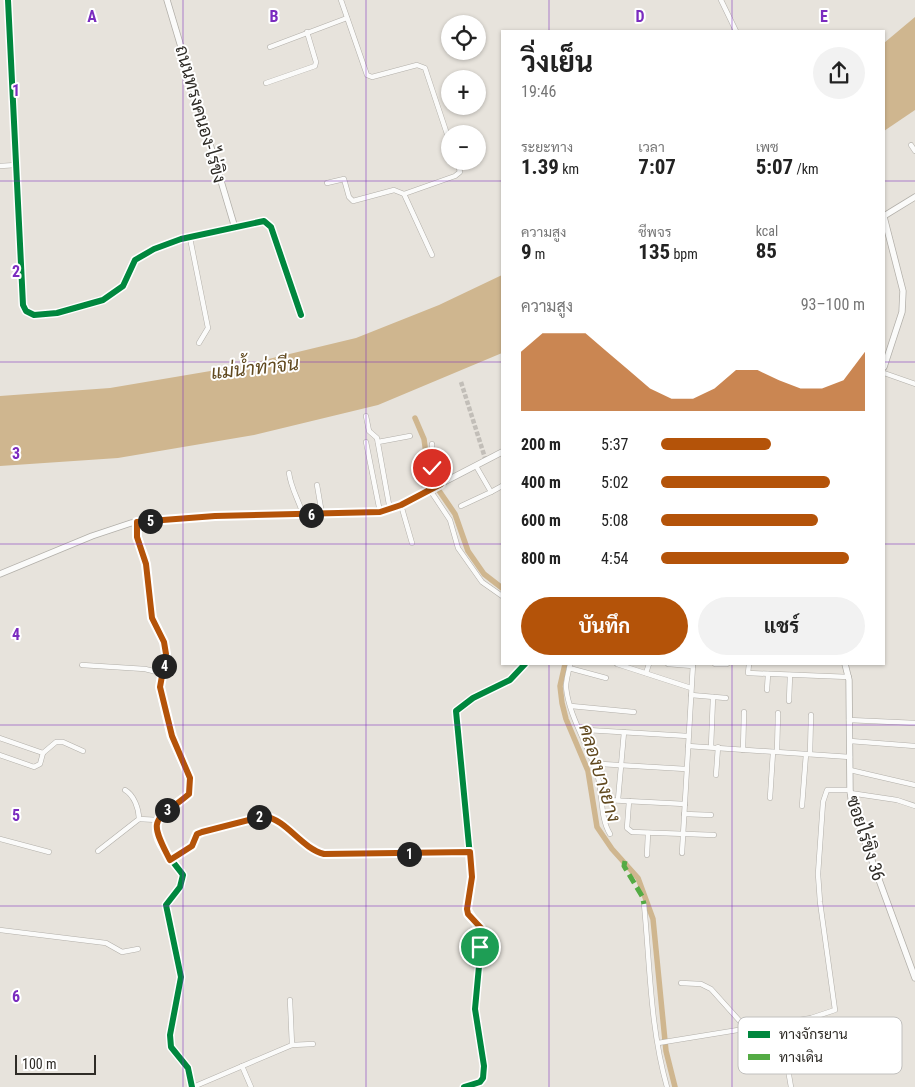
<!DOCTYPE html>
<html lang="th">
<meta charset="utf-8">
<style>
:root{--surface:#fff;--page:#f2f2f2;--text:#222;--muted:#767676;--accent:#b45309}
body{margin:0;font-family:"Roboto Condensed",Sarabun,sans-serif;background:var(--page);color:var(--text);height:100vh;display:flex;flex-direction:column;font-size:19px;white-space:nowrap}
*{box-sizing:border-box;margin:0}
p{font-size:16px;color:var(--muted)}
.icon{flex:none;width:28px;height:28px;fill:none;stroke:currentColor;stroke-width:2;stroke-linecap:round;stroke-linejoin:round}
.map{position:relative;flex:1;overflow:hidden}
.panel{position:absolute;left:501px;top:30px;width:384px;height:635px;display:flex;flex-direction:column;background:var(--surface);border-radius:0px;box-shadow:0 1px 4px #0004}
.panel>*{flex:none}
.controls{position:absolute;left:441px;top:15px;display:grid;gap:10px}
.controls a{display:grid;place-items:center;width:45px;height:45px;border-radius:50%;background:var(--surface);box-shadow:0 1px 4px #0004;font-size:25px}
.scale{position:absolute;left:15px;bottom:12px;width:81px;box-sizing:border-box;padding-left:5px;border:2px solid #2f2c27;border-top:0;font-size:14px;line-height:18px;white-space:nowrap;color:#2f2c27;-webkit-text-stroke:4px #fff;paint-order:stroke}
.pin{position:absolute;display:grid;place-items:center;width:42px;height:42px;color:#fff;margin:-21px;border:2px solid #fff;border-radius:50%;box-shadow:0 1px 5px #0007}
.km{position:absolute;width:25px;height:25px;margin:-12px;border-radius:50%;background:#222;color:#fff;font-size:14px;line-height:25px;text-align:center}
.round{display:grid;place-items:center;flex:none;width:52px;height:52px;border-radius:26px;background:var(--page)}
.overview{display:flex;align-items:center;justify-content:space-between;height:85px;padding:0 20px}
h1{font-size:28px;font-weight:700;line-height:38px}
.figures{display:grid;grid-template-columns:repeat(3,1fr);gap:8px;height:85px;padding:5px 20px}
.figures div{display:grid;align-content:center}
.figures b{font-size:21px;font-weight:700}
.figures small{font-size:14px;font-weight:400}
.figures p{font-size:14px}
.chart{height:140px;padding:10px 20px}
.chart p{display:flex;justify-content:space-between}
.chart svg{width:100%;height:90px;margin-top:5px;fill:var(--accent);opacity:.7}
.action{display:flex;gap:10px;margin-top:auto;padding:10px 20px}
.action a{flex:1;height:58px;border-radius:30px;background:var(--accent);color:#fff;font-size:20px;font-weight:700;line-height:58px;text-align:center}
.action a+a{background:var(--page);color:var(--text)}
ul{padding:0 20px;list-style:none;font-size:16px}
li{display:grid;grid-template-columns:80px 60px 1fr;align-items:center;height:38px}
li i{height:12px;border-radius:6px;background:var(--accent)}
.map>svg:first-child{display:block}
.water{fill:#cfb68f}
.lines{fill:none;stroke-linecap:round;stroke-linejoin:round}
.canal{stroke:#cfb68f;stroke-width:5.5}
.street-tunnel{stroke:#c2beb8;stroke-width:4.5;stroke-dasharray:4.5 2;stroke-linecap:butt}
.street-casing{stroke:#b2afa9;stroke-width:5.5}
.secondary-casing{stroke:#b2afa9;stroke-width:7}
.street{stroke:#fbfbfa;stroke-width:4.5}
.secondary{stroke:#fbfbfa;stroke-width:5.5}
.quiet{stroke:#54ab44;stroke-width:5;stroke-dasharray:10 5;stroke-linecap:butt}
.cycleway-casing{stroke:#fff;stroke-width:9}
.cycleway{stroke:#00873e;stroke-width:6}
.route-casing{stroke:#fff;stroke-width:10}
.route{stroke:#b45309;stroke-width:6}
.grid{fill:none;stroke:#7b2cbf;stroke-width:1;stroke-opacity:0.55}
.labels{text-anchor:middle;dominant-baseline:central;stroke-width:4;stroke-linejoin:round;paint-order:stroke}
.street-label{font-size:18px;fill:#2f2c27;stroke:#fff}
.water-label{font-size:19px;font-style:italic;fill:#60481e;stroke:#fff}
.key{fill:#fff;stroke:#c1c0be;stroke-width:1}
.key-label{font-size:14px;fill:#2f2c27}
.grid-label{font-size:16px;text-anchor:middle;font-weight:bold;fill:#7b2cbf;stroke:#fff;stroke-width:4;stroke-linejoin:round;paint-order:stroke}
</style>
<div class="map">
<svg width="915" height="1087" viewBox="0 0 915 1087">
<rect width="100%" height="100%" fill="#e7e3dc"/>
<g class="water">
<path d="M915,17V110L884,131V43Z"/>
<path d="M502,275V353L378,405L254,435L118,458L0,466V396L110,388L240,366L356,338L439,305Z"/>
</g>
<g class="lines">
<g class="canal">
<path d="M415,418L424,439L429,476L455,514L468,551L484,574L502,588"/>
<path d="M565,664L560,686L562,703L566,719L588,771L597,827L612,849L638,878L653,919L666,1051L675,1087"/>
</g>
<path class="street-tunnel" d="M461,382L486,461"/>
<defs>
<g id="street">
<path d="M8,0L23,305L26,311L34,315L57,313L103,300L123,286L135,260L154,249L181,239L264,221L271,227L301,315"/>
<path d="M341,0L367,75L372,77L417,65L425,68L450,143"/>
<path d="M721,0L736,31"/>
<path d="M270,47L347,18"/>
<path d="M266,83L315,66L316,62L307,32"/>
<path d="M911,145L915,151"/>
<path d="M0,166L16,165"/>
<path d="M327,183L344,179L349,197L353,201L394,190L404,194L455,176L460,172L457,161"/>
<path d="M404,194L432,255"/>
<path d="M190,238L208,328L199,343"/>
<path d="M884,373L915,384"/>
<path d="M366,416L369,431L377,438L390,510"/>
<path d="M366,442L380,512"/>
<path d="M378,442L410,436"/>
<path d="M432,444V467L441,484"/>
<path d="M289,473C291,489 299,500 303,515"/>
<path d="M317,485L322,514"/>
<path d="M430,490L450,520L458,548L482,582L502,596"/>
<path d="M491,492L502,486"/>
<path d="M401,505L412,543"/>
<path d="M461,506L491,492L476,466"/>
<path d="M137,522V537L145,558L152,617L164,642L166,654L160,687L171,736L190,778L189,794C181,801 171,805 163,813C144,833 171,858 183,875L180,887L166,905L181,977L170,1035L171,1047L188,1068L192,1087"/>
<path d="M570,664C569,671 566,679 566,687C569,718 590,747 598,777C603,795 600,818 610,834"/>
<path d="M617,664L691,688"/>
<path d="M668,664L693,666"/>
<path d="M715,664H727"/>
<path d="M749,664L748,673L849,677"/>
<path d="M82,665L145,669L161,673"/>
<path d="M569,668L606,678"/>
<path d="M646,673L649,664"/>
<path d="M767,690L768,674"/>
<path d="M691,695L726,698"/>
<path d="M789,701L790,675"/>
<path d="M571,706L634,712"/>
<path d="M849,720L915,723"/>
<path d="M587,730L688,736"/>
<path d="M0,738L43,753"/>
<path d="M850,741L915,746"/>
<path d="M688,746L850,757"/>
<path d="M711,747L713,697"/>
<path d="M743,750L744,712"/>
<path d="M777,752L778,713"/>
<path d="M810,754L811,715"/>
<path d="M0,755L34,767L40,764L43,753L56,742H63L83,751"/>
<path d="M601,764L686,769"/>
<path d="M850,770L915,785"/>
<path d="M716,775L718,747"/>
<path d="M850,793L897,800L915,806"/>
<path d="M770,798L773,752"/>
<path d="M607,800L685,804"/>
<path d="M618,800L624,732"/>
<path d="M629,801L627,828L632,832L714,835"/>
<path d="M802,806L806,754"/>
<path d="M684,814L711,815"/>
<path d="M139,819L158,820"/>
<path d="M0,839L49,852"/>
<path d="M98,851L139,819C139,809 134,795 125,790"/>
<path d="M682,853L693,664"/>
<path d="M647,855L648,833"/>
<path d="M170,860L192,846L195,837L202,832L264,816C287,820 301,847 324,854L470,852"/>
<path d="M644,904C650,965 650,1027 667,1087"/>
<path d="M0,930L106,943L122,952L138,949"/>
<path d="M681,983L701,984L711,989L746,1028"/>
<path d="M780,1023L791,1087"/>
<path d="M658,1043L811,1018L835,1010L820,902L818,874L823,802L827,790H850"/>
<path d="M292,1045L313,1044"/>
<path d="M242,1066L251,1087"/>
<path d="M193,1087L292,1045L290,1000"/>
<path d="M464,1087L480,1082L483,1078L484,1066L475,1009L482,934L467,909L472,877L456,711L473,698L510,680L525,664"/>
</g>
<g id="secondary">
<path d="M167,0L235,228"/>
<path d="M884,216L915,197"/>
<path d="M884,217L903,291L902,312L884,367"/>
<path d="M0,574L92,536L131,523L215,516L345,514L390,510L502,452"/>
<path d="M845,664L849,680L850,790L852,806L915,978"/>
</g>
</defs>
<use href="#street" class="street-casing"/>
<use href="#secondary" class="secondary-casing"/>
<use href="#street" class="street"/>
<use href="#secondary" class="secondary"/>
<path class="quiet" d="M625,861L624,866L642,896L644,904"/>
<defs>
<g id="cycleway">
<path d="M8,0L23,305L26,311L34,315L57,313L103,300L123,286L135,260L154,249L181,239L264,221L271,227L301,315"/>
<path d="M137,522V537L145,558L152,617L164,642L166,654L160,687L171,736L190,778L189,794C181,801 171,805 163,813C144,833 171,858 183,875L180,887L166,905L181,977L170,1035L171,1047L188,1068L192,1087"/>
<path d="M464,1087L480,1082L483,1078L484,1066L475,1009L482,934L467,909L472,877L456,711L473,698L510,680L525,664"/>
</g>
</defs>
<use href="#cycleway" class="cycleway-casing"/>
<use href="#cycleway" class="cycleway"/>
</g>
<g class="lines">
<defs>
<path id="route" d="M432,468L441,484L401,505L380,512L215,516L137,522V537L146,564L152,618L164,642L166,654L160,687L172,736L190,778L189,794C156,822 146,815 170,860L192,846L197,834L202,832L264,816C287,820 301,848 324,854L470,852L472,877L467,909L468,914L481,928L480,947"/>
</defs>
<use href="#route" class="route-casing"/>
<use href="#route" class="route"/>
</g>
<path class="grid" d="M183,0V1087M366,0V1087M549,0V31M732,0V31M0,181H502M884,181H915M0,362H502M884,362H915M0,544H502M884,544H915M549,664V1087M732,664V1087M0,725H915M0,906H915"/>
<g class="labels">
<g class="street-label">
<text transform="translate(201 114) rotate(74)">ถนนทรงคนอง-ไร่ขิง</text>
<text transform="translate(866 838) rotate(72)">ซอยไร่ขิง 36</text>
</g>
<g class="water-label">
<text transform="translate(255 368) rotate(-6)">แม่น้ำท่าจีน</text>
<text transform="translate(600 773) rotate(73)">คลองบางยาง</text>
</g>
</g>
<rect x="738" y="1017" width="164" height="57" rx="8" class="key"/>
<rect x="748" y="1031" width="22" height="7" fill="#00873e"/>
<rect x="748" y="1054" width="22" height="6" fill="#54ab44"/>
<g class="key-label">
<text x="779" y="1039">ทางจักรยาน</text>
<text x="779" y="1062">ทางเดิน</text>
</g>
<g class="grid-label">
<text x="92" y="22">A</text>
<text x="274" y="22">B</text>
<text x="640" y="22">D</text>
<text x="824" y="22">E</text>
<text x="16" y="96">1</text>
<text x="16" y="277">2</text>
<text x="16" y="459">3</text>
<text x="16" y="640">4</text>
<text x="16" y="821">5</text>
<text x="16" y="1002">6</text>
</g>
</svg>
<div class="controls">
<a><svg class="icon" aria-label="locate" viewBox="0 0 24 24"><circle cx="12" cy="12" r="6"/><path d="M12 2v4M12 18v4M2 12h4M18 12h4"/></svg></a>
<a>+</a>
<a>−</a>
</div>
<div class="scale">100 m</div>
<div class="pin" style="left:480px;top:947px;background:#1e9e55"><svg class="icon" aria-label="arrive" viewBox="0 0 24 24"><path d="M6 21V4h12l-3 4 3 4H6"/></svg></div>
<div class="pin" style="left:432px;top:468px;background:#d93025"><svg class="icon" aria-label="check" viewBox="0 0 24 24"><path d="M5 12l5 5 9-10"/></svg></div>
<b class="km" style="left:409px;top:854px">1</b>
<b class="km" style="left:259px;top:817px">2</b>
<b class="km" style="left:167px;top:810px">3</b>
<b class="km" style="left:164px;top:666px">4</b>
<b class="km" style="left:150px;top:521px">5</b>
<b class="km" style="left:311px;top:515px">6</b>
<section class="panel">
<div class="overview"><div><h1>วิ่งเย็น</h1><p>19:46</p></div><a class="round"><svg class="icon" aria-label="share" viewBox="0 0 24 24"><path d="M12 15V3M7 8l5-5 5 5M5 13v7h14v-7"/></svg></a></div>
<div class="figures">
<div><p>ระยะทาง</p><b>1.39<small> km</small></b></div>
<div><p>เวลา</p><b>7:07</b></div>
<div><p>เพซ</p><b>5:07<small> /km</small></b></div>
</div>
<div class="figures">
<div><p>ความสูง</p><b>9<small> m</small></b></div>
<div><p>ชีพจร</p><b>135<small> bpm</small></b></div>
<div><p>kcal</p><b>85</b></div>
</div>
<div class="chart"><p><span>ความสูง</span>93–100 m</p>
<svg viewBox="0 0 160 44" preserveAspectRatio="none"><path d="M0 44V15L10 6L20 6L30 6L40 15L50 24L60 33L70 38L80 38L90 33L100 24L110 24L120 29L130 33L140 33L150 29L160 15V44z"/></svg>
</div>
<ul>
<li><b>200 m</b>5:37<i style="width:54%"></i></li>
<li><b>400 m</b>5:02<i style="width:83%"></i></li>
<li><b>600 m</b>5:08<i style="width:77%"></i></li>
<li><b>800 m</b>4:54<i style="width:92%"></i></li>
</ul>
<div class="action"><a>บันทึก</a><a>แชร์</a></div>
</section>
</div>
